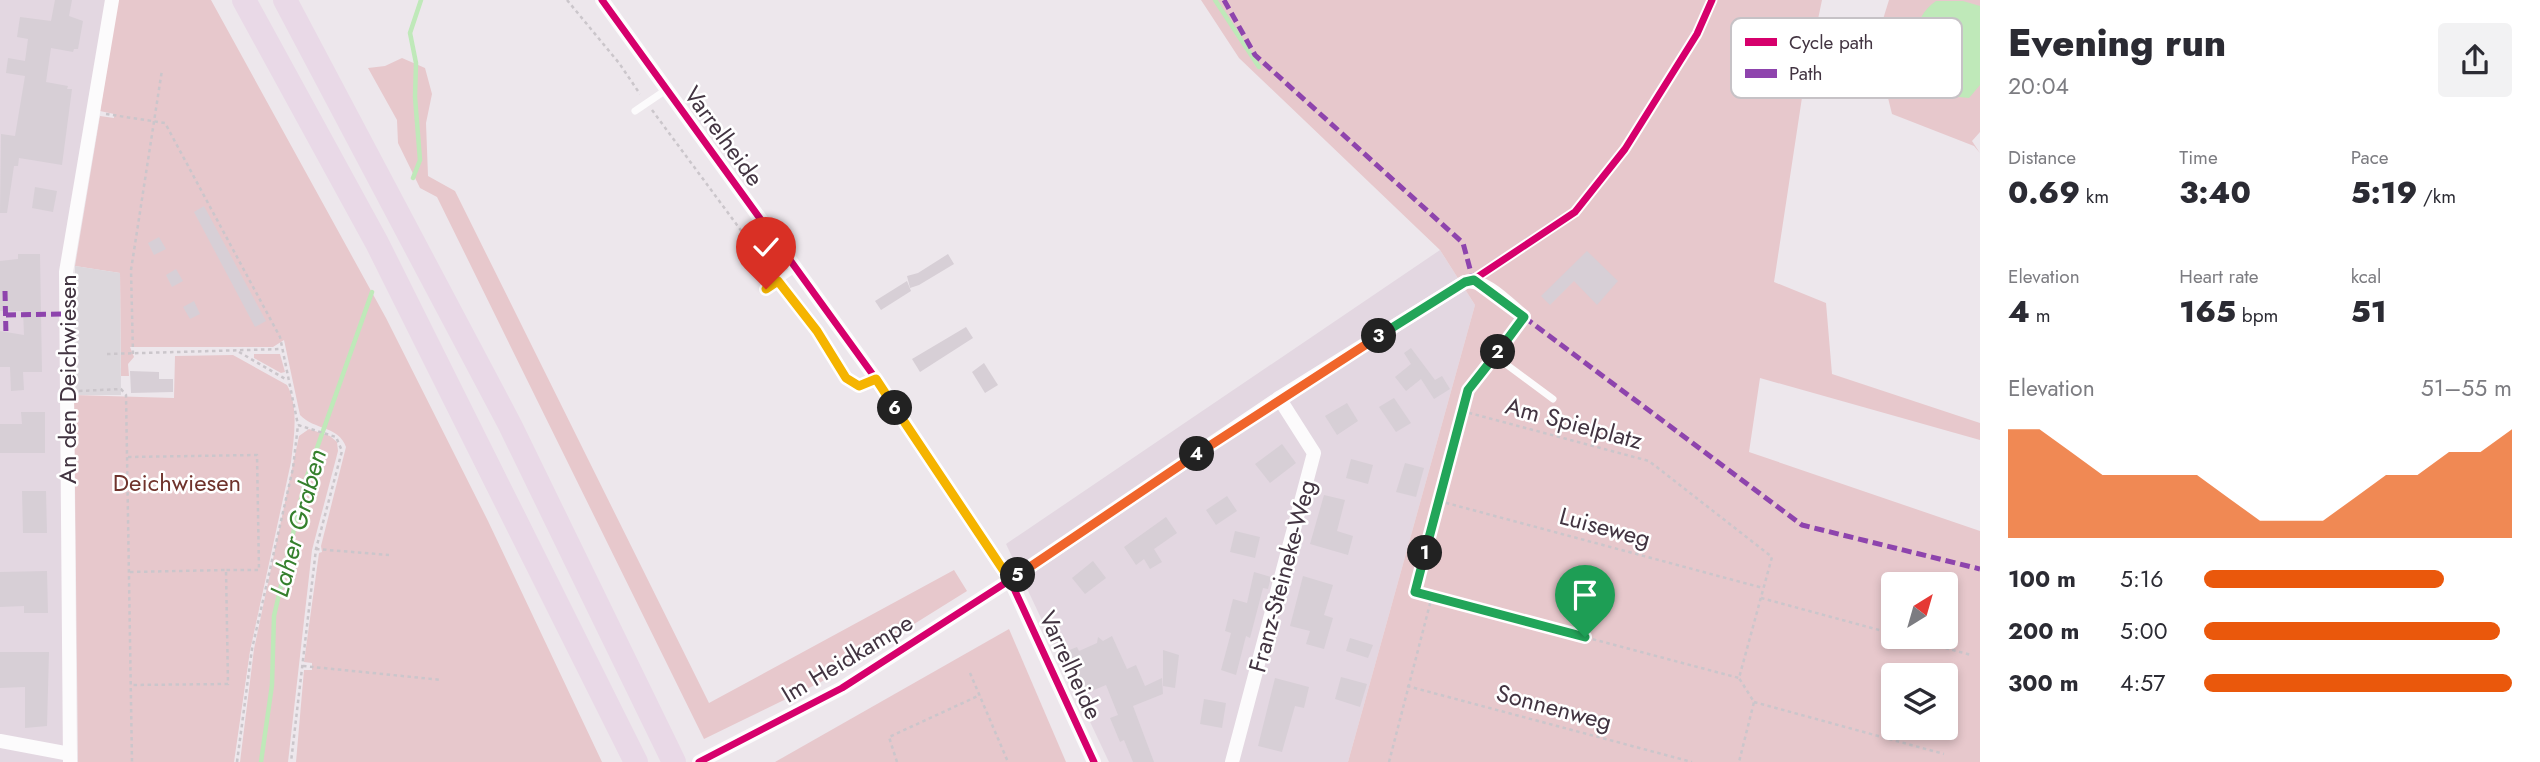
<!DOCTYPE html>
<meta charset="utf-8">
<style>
:root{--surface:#fff;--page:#f2f2f3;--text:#2b2b33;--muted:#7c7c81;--accent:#ea580c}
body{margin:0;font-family:Jost,sans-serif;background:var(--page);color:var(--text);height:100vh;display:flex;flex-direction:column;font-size:26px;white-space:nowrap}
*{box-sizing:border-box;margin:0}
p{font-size:23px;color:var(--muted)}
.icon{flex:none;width:38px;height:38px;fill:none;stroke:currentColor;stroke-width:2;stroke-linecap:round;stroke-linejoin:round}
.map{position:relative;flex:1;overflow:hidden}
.drawer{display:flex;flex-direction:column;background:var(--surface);width:560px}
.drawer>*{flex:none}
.needle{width:46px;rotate:37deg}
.buttons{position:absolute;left:1881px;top:572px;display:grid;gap:14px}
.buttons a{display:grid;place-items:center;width:77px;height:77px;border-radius:7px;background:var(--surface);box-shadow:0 4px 10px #0003;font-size:35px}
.pin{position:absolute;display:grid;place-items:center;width:60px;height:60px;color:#fff;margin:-72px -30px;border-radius:50% 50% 50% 0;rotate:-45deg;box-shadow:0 0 7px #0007}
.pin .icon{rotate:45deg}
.km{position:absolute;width:35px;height:35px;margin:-18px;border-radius:50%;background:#222;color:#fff;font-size:19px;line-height:35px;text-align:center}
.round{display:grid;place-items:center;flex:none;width:74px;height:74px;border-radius:7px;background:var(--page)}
.summary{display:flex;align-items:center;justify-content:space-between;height:119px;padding:0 28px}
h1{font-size:38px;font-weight:800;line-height:52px}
.stats{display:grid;grid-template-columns:repeat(3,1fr);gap:10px;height:119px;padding:7px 28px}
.stats div{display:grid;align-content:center}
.stats b{font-size:30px;font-weight:800}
.stats small{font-size:19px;font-weight:400}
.stats p{font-size:19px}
.chart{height:196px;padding:14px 28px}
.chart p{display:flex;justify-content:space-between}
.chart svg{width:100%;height:126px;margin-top:7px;fill:var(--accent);opacity:.7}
ul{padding:0 28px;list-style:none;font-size:23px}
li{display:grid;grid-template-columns:112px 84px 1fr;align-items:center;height:52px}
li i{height:18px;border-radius:9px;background:var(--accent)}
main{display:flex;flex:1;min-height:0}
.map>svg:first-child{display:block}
.residential{fill:#e3d7e1}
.green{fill:#e7c8cc;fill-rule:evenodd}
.parking{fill:#dcd7dc}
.water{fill:#bfe9b9}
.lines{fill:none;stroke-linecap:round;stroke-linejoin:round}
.stream{stroke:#bfe9b9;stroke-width:4.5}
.building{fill:#d7cfd6}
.path{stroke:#cbc6cb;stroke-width:2.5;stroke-dasharray:3.5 3.5;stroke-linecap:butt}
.lane{stroke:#fcfbfc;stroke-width:7}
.street{stroke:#fcfbfc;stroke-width:14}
.highway{stroke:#e9d9e7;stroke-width:24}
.quiet{stroke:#8e44ad;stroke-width:5;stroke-dasharray:10 5;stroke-linecap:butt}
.cycleway-casing{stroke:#fff;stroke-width:11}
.cycleway{stroke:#d6006c;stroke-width:7}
.split-1-casing{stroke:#fff;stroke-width:14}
.split-2-casing{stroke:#fff;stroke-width:14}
.split-3-casing{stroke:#fff;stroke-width:14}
.split-4-casing{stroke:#fff;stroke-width:14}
.split-5-casing{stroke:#fff;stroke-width:14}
.split-6-casing{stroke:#fff;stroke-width:14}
.split-7-casing{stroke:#fff;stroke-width:14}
.split-1{stroke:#22a559;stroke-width:9}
.split-2{stroke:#22a559;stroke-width:9}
.split-3{stroke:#22a559;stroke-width:9}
.split-4{stroke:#f0652b;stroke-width:9}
.split-5{stroke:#f0652b;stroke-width:9}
.split-6{stroke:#f5b400;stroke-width:9}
.split-7{stroke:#f5b400;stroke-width:9}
.labels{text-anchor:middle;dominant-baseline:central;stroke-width:5;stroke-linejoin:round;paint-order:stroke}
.street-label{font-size:24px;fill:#423441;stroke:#fff}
.park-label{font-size:24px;fill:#6f332c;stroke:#fff}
.water-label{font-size:26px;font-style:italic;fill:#35802d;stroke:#fff}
.key{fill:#fff;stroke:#c6c2c6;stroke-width:2}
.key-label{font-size:19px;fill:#423441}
</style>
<main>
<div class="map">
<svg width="1980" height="762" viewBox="0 0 1980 762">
<rect width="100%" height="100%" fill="#ede7ec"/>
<g class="residential">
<path d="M0,0H112L66,272L70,762H0Z"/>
<path d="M1440,250L1475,305L1348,762H1109L1006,544Z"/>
</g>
<g class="green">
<path d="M118,0H211L386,318L488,521L602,762H296L304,670H312V663L304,662L319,553L322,552L321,546L346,447C339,426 314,430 300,415L284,340L273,347H130L134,357L128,364L129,376H121L120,273L75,266L100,116L114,118V114L100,111Z"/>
<path d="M1201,0H1822L1803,91L1774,282L1826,303L1832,374L1980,423V440L1760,378L1749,452L1980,531V762H1348L1475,305L1440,250L1239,58ZM1894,584H1946V637H1894ZM1894,676H1946V728H1894Z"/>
<path d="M1889,0H1980V132L1972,141L1980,153L1974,146L1892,114L1875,45Z"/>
<path d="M402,58L425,68L432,94L426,123L428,176L455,191L709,703L954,570L967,591L821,682L704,739L437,197L420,188L398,143L397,120L368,68L385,66Z"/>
<path d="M254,354H280L285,372L281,373L254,358Z"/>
<path d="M233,355L287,385C299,407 294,437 291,462L250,651L234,762H78L74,395L174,398L175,356Z"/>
<path d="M309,429L330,436L337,442L338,451L312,550L288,762H240L254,649L299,436Z"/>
<path d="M1009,629L1066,762H775Z"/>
</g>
<path class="parking" d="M75,266L120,273L121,395H74Z"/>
<path class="water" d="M1936,1H1963L1980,6V85L1969,98L1922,93L1913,87C1909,59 1910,18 1936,1Z"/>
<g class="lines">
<g class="stream">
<path d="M1215,0L1259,67"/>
<path d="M413,178L420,160L415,97L416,63L410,33L421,0"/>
<path d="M261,762L272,685L274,616L305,482L372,292"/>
</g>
</g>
<g class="building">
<path d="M55,0H72L69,16L83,21L78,49H74L73,52L51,48L46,82L68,86L67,89H72L62,165L19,158L18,166H14L7,213H0L1,134L15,136L25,76L6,73L8,58L25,61L28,39L17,37L20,17L51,21Z"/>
<path d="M35,187L57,191L53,212L32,208Z"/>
<path d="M204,206L266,321L255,327L194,212Z"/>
<path d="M159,237L166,249L154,255L148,243Z"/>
<path d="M1587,251L1618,281L1597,305L1574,281L1550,305L1541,296Z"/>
<path d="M18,254H40L42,372H23L24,390L11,391L10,367H0V331L24,335L23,311H0V261L18,259Z"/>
<path d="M948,254L954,264L919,285L910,288L907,276L918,273Z"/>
<path d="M176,269L183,281L172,287L166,275Z"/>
<path d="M907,281L911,291L881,310L875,301Z"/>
<path d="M194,301L200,314L190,319L183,307Z"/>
<path d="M966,327L973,338L920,372L912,359Z"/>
<path d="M1411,348L1435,380L1442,376L1450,389L1434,399L1421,379L1406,391L1395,377L1411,364L1404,353Z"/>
<path d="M984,363L998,385L985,393L972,372Z"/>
<path d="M130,371L159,372V379H173V392L131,393Z"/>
<path d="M1394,398L1411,423L1396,432L1379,407Z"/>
<path d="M1347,403L1358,421L1337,435L1325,416Z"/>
<path d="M21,412H45V453H0V424H22Z"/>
<path d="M1282,444L1296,463L1270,483L1255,464Z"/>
<path d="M1351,459L1373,465L1368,484L1346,478Z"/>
<path d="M1405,463L1424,468L1416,497L1396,492Z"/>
<path d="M22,491H46L47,533H23Z"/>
<path d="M1324,495L1345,500L1337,531L1353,536L1348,555L1310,544Z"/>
<path d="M1227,496L1237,511L1216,525L1206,510Z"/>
<path d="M1166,517L1177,533L1154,549L1162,562L1150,569L1144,559L1136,565L1124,547Z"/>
<path d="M1235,531L1260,537L1255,558L1230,552Z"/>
<path d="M1093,561L1106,578L1085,594L1072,578Z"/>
<path d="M47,571L48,613H24V606L0,607V572Z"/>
<path d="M1254,572L1271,577L1268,589L1263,588L1250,638L1246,636L1236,675L1221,670L1231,633L1225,631L1233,599L1247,603Z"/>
<path d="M1303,576L1333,585L1324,615L1333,618L1324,649L1306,644L1310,631L1290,626Z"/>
<path d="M1112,636L1127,669L1136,665L1145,686L1162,678L1163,694L1133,706L1154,762H1133L1124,740L1120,742L1110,718L1118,715L1106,685L1082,695L1077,683L1080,681L1067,651L1077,647L1079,651L1097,643L1098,637L1103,641Z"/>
<path d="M1350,638L1373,645L1368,658L1346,651Z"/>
<path d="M1163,650L1179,655L1175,688L1163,686Z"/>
<path d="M0,652H49L47,726L25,728V687L0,688Z"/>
<path d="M1341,677L1367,684L1360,707L1335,699Z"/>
<path d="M1275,678L1309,687L1304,708L1295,706L1282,752L1258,746Z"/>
<path d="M1204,699L1226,703L1222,728L1200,724Z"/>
</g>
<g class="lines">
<g class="path">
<path d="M567,0L619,63L640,94"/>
<path d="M652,110L771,271"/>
<path d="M106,114L165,123L280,337L298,425"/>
<path d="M783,287L817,331L847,378L853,384L863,385"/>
<path d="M239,352L287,380"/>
<path d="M107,354L282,349"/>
<path d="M133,354L131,270L162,70"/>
<path d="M1489,363L1468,390L1415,592L1739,678"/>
<path d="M79,391L121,389L126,395L132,762"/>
<path d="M1462,411L1649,461L1772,557L1739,678L1754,702L1739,762"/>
<path d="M128,457L257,455L259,570H226"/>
<path d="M1439,501L1763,588"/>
<path d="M316,549L389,555"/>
<path d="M130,572L226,570L228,684L130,685"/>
<path d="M1761,598L1894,634"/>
<path d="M1905,637L1971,655"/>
<path d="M303,666L442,680"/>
<path d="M970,673L1008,762"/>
<path d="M1407,686L1692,762"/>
<path d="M1754,702L1944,754"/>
<path d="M237,762L252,649L293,468L298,425L336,437L342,451L316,549L291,762"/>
<path d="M897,762L889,737L980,695"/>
<path d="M1389,762L1432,596"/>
</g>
<g class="lane">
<path d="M635,111L666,90"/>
<path d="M766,289L796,268"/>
<path d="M1524,317L1495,356L1553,399"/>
</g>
<g class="street">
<path d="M602,0L876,379L1010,580L1094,762"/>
<path d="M0,741L70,754"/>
<path d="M70,762L66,272L112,0"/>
<path d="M699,762L842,688L1010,580L1279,398L1465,282C1485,278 1509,305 1524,317"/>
<path d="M1232,762L1314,453L1279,398"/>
</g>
<g class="highway">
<path d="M244,0L377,243L636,762"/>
<path d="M285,0L510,425L674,762"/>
</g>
<g class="quiet">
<path d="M1224,0L1255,55L1463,243L1473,280L1476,279"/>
<path d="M5,291L6,336"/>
<path d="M6,315L66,314"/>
<path d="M1524,317L1802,525L1980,569"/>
</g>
<defs>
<g id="cycleway">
<path d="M602,0L876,379L1010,580L1094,762"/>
<path d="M699,762L842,688L1010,580L1279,398L1465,282L1473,280L1575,212L1625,149L1697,34L1712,0"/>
</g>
</defs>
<use href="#cycleway" class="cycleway-casing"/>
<use href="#cycleway" class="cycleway"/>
</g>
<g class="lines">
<defs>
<path id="split-1" d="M1425,553L1415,592L1585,637"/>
<path id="split-2" d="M1425,553L1468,390L1498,352"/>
<path id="split-3" d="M1379,336L1465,282L1474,280L1524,317L1498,352"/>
<path id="split-4" d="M1197,454L1379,336"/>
<path id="split-5" d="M1018,575L1197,454"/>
<path id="split-6" d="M895,408L1010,580L1018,575"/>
<path id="split-7" d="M766,289L778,281L817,331L846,378L859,386L876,379L895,408"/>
</defs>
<use href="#split-1" class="split-1-casing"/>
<use href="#split-2" class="split-2-casing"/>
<use href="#split-3" class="split-3-casing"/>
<use href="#split-4" class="split-4-casing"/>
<use href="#split-5" class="split-5-casing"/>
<use href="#split-6" class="split-6-casing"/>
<use href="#split-7" class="split-7-casing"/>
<use href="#split-1" class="split-1"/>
<use href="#split-2" class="split-2"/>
<use href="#split-3" class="split-3"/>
<use href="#split-4" class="split-4"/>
<use href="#split-5" class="split-5"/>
<use href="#split-6" class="split-6"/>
<use href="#split-7" class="split-7"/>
</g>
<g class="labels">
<g class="street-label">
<text transform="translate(724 136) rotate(54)">Varrelheide</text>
<text transform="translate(67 379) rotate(-90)">An den Deichwiesen</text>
<text transform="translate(1574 423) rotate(15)">Am Spielplatz</text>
<text transform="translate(1605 527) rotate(15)">Luiseweg</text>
<text transform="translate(1282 576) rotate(-75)">Franz-Steineke-Weg</text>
<text transform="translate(847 658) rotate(-31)">Im Heidkampe</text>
<text transform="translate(1071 665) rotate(65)">Varrelheide</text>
<text transform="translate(1554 707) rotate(15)">Sonnenweg</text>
</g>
<g class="park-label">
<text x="177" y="482">Deichwiesen</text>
</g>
<g class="water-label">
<text transform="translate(298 523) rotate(-75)">Laher Graben</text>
</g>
</g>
<rect x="1731" y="18" width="231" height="80" rx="10" class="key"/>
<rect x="1745" y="38" width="32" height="8" fill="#d6006c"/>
<rect x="1745" y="69" width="32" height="9" fill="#8e44ad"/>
<g class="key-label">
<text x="1789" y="49">Cycle path</text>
<text x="1789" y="80">Path</text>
</g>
</svg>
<div class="buttons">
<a><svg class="needle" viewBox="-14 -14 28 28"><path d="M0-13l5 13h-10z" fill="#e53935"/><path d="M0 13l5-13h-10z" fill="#7c7c81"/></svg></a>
<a><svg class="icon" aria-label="layers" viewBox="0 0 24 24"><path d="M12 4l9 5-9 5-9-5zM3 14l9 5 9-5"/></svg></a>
</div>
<div class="pin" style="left:1585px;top:637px;background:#1e9e55"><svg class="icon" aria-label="arrive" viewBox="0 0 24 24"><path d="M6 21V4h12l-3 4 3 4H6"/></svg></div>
<div class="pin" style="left:766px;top:289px;background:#d93025"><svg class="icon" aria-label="check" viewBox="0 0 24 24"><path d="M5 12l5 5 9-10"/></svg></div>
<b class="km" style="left:1425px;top:553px">1</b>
<b class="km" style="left:1498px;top:352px">2</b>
<b class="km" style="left:1379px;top:336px">3</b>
<b class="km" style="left:1197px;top:454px">4</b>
<b class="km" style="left:1018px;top:575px">5</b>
<b class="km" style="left:895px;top:408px">6</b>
</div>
<section class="drawer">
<div class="summary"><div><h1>Evening run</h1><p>20:04</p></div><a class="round"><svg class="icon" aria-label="share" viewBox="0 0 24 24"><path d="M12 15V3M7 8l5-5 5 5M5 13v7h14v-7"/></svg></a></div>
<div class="stats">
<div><p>Distance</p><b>0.69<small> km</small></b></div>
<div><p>Time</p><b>3:40</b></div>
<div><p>Pace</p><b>5:19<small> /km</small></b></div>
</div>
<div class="stats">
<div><p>Elevation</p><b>4<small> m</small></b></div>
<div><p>Heart rate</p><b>165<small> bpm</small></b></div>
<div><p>kcal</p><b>51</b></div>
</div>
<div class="chart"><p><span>Elevation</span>51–55 m</p>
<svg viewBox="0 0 160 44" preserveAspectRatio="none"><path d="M0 44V6L10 6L20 14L30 22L40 22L50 22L60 22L70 30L80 38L90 38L100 38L110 30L120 22L130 22L140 14L150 14L160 6V44z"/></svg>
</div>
<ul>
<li><b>100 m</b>5:16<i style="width:78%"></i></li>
<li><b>200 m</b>5:00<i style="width:96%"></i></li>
<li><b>300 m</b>4:57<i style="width:100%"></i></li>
</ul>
</section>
</main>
